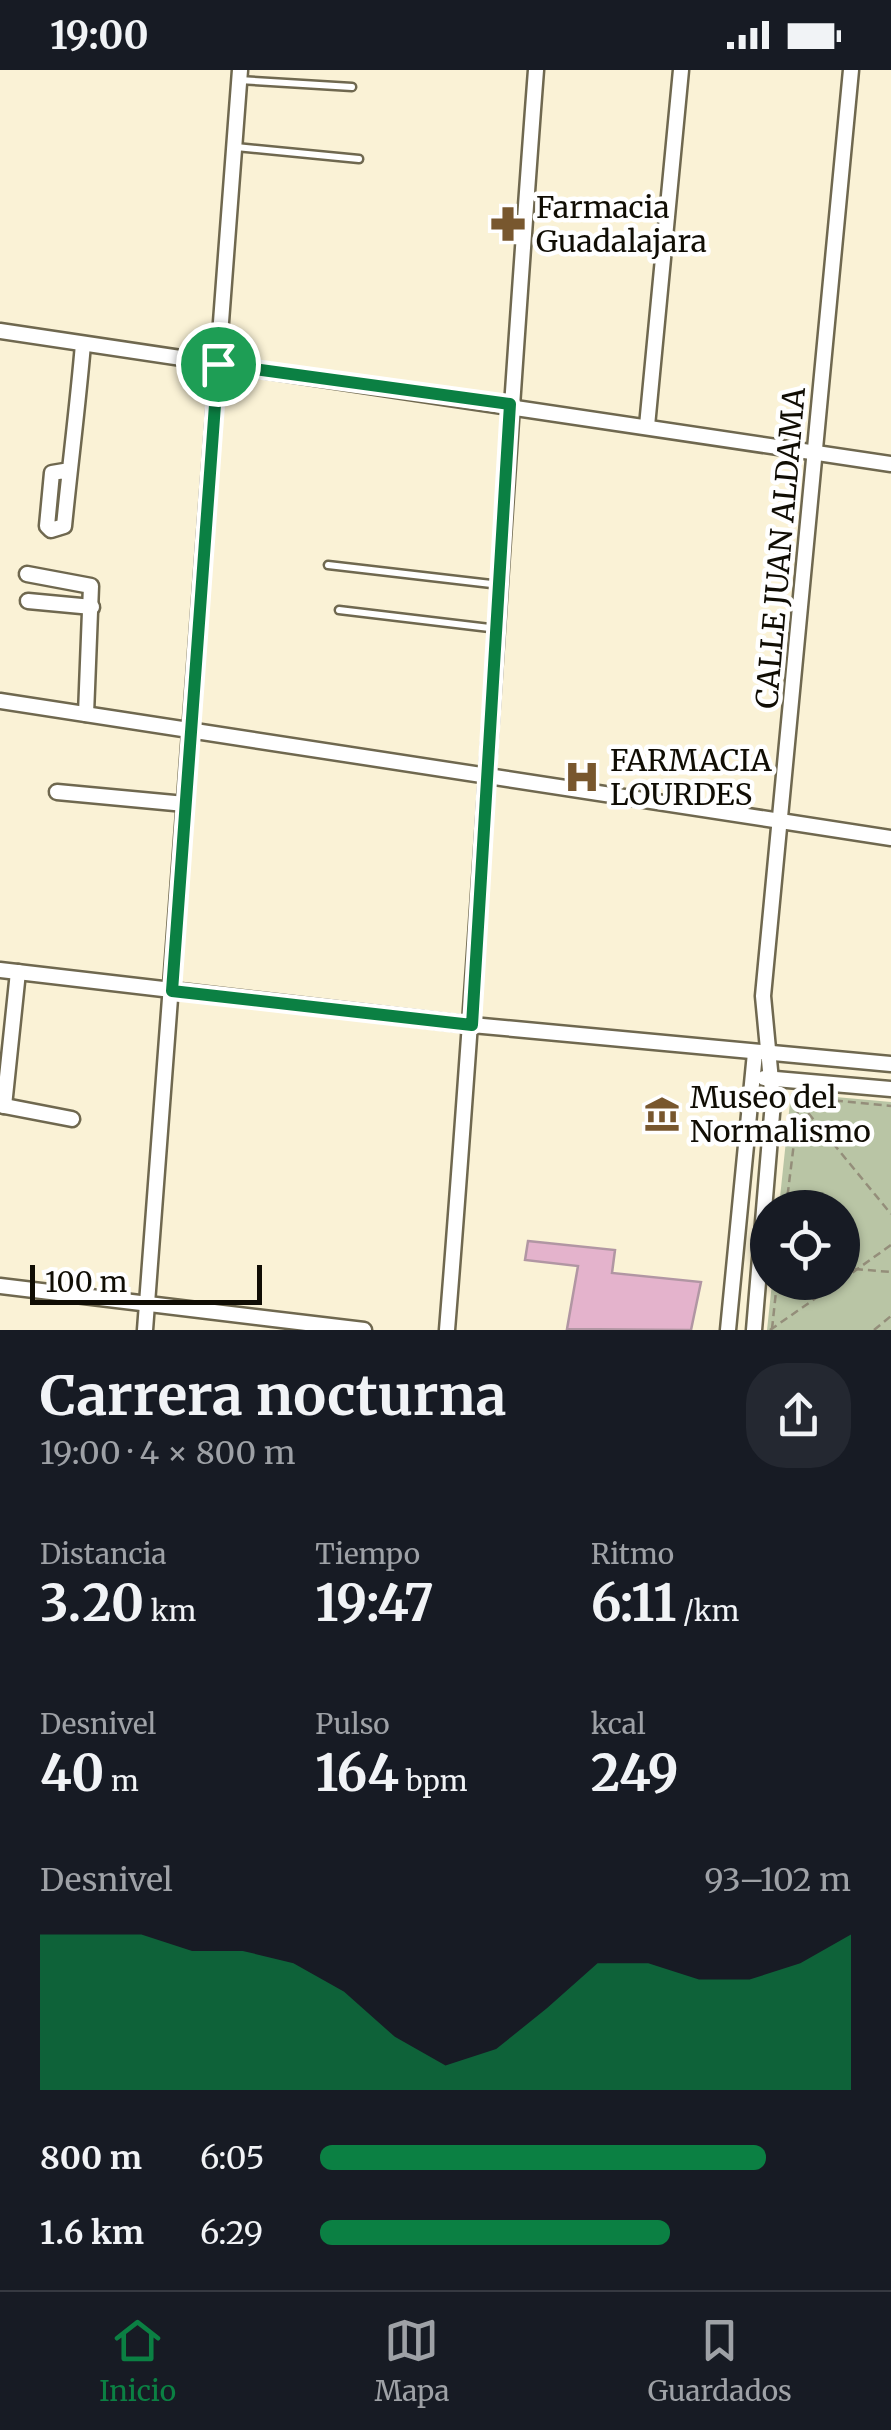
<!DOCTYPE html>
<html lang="es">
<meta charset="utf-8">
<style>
:root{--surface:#171b24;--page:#242831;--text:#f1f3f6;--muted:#9ea1a6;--line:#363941;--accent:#0b8043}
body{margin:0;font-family:Merriweather,serif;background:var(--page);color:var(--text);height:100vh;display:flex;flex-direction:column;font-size:38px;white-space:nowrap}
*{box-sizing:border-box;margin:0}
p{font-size:32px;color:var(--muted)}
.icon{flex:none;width:55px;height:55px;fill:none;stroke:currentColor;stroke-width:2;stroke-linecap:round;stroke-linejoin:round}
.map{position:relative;height:1260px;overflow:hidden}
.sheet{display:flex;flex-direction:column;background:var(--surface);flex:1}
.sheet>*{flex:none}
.buttons{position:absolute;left:750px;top:1120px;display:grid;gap:20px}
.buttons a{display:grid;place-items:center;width:110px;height:110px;border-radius:50%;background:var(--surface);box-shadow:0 2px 8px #0004;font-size:50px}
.scale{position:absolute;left:30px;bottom:25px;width:232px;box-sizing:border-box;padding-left:10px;border:5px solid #100d04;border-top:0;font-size:28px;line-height:35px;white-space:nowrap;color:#100d04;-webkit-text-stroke:8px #fff;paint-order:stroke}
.pin{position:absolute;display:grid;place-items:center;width:85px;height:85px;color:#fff;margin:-42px;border:5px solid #fff;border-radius:50%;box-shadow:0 2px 10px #0007}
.round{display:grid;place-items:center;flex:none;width:105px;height:105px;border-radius:40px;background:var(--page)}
.head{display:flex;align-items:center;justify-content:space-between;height:170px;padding:0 40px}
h1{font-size:55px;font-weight:700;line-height:75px}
.stats{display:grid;grid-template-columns:repeat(3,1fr);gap:15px;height:170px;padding:10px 40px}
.stats div{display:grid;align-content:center}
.stats b{font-size:50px;font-weight:700}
.stats small{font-size:28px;font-weight:400}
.stats p{font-size:28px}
.chart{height:280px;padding:20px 40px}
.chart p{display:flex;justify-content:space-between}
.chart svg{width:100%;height:180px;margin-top:10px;fill:var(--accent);opacity:.7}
ul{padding:0 40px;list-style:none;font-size:32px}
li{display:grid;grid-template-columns:160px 120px 1fr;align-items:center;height:75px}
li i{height:25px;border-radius:12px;background:var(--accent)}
.status{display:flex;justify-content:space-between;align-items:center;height:70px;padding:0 50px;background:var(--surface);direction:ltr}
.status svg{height:28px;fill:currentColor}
.dock{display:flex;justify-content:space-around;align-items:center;height:140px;border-top:2px solid var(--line);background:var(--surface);font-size:28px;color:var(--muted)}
.dock a{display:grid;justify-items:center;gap:5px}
.dock .current{color:var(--accent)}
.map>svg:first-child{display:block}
.green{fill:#b9c5a5}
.building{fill:#e4b3cc;stroke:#b196a3;stroke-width:2.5}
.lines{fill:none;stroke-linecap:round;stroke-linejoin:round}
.service-casing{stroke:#6f684f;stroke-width:11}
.minor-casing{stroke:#6f684f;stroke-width:19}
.path{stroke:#948e7a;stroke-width:2.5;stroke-dasharray:8 5;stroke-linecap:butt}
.service{stroke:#fff;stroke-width:6}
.minor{stroke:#fff;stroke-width:14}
.route-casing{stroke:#fff;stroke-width:20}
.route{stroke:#0b8043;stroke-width:12}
.labels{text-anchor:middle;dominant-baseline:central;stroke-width:9;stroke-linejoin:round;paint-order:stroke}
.poi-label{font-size:30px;fill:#100d04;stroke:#fff;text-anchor:start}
.street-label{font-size:30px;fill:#100d04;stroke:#fff}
</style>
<div class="status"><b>19:00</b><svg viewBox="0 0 49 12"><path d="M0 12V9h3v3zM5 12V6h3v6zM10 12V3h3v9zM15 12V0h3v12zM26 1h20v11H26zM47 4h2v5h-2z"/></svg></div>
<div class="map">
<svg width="891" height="1260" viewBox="0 0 891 1260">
<rect width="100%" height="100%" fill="#faf2d6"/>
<path class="green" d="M791,1023L891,1032V1260H767L772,1213L842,1212V1138L779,1137Z"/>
<path class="building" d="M528,1171L615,1180L612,1203L701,1212L691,1260L567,1259L578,1196L525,1190Z"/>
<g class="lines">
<defs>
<g id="service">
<path d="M239,10L352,17"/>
<path d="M236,77L359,89"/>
<path d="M328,495L500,515"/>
<path d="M339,540L498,559"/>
</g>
<g id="minor">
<path d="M0,261L891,394"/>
<path d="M647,356L681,0"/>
<path d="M70,400L52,403L47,456L51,460L64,456C70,395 78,334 83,274"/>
<path d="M27,504L91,516L86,644"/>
<path d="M28,531L92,537"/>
<path d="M0,631L891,768"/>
<path d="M57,722L185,734"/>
<path d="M0,900L472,955L891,994"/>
<path d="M764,1008L891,1019"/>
<path d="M0,1035L72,1049"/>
<path d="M4,1036L18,902"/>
<path d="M0,1216L364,1260"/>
<path d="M145,1260L240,0"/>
<path d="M447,1260C481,840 504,420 536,0"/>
<path d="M728,1260L755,983"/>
<path d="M754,1260L773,1032L763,926L851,0"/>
</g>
</defs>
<use href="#service" class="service-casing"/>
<use href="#minor" class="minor-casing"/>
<g class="path">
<path d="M800,1033L891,1144"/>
<path d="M786,1138L799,1032L819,1029L891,1036"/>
<path d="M842,1198L891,1202"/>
<path d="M842,1210L891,1175"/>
<path d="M772,1259L777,1212"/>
<path d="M770,1260L839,1212"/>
<path d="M874,1260L891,1246"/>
</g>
<use href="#service" class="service"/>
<use href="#minor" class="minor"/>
</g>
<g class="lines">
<defs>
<path id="route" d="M218,294L510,334L472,955L172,921Z"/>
</defs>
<use href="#route" class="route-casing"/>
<use href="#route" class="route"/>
</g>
<defs>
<symbol id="pharmacy-bare" viewBox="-9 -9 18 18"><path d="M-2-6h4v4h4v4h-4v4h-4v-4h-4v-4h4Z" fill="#78572e" stroke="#fff" stroke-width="2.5" paint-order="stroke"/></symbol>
<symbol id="hospital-bare" viewBox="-9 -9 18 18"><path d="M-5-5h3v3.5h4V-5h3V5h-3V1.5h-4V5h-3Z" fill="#78572e" stroke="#fff" stroke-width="2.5" paint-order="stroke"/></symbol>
<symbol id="museum-bare" viewBox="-9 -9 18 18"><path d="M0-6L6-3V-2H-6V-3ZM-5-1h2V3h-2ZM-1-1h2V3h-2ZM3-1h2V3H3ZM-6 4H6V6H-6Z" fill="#78572e" stroke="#fff" stroke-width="2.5" paint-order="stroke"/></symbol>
</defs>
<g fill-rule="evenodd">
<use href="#pharmacy-bare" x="483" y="129" width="50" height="50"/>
<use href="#hospital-bare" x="557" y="682" width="50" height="50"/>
<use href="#museum-bare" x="637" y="1019" width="50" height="50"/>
</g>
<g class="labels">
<g class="poi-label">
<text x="536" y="137">Farmacia<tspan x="536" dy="34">Guadalajara</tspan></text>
<text x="610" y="690">FARMACIA<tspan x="610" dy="34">LOURDES</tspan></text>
<text x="690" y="1027">Museo del<tspan x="690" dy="34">Normalismo</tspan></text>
</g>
<g class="street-label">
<text transform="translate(780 478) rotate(-85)">CALLE JUAN ALDAMA</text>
</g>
</g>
</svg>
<div class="buttons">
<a><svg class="icon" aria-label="locate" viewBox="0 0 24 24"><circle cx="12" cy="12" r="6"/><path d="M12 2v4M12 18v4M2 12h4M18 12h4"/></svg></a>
</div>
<div class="scale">100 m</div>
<div class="pin" style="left:218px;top:294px;background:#1e9e55"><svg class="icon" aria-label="arrive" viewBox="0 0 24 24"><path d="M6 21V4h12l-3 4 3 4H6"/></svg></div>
</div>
<section class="sheet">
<div class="head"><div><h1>Carrera nocturna</h1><p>19:00 · 4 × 800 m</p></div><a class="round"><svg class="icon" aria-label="share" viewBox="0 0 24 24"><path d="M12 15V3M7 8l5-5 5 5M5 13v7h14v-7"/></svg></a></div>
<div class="stats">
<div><p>Distancia</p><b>3.20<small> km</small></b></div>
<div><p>Tiempo</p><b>19:47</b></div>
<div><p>Ritmo</p><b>6:11<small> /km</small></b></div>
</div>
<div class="stats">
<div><p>Desnivel</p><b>40<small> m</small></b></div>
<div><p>Pulso</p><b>164<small> bpm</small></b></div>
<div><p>kcal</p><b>249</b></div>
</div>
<div class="chart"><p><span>Desnivel</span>93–102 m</p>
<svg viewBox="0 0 160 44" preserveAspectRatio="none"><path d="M0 44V6L10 6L20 6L30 10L40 10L50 13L60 20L70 31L80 38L90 34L100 24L110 13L120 13L130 17L140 17L150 13L160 6V44z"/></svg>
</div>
<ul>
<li><b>800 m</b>6:05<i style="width:84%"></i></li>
<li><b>1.6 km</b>6:29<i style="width:66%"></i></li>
</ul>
</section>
<nav class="dock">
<a class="current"><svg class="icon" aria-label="home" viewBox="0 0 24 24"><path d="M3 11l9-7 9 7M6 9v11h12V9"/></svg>Inicio</a>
<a><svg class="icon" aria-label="map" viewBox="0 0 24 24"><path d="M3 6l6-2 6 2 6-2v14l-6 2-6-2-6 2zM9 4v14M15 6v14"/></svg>Mapa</a>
<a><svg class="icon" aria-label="saved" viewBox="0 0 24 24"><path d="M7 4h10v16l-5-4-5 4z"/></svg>Guardados</a>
</nav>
